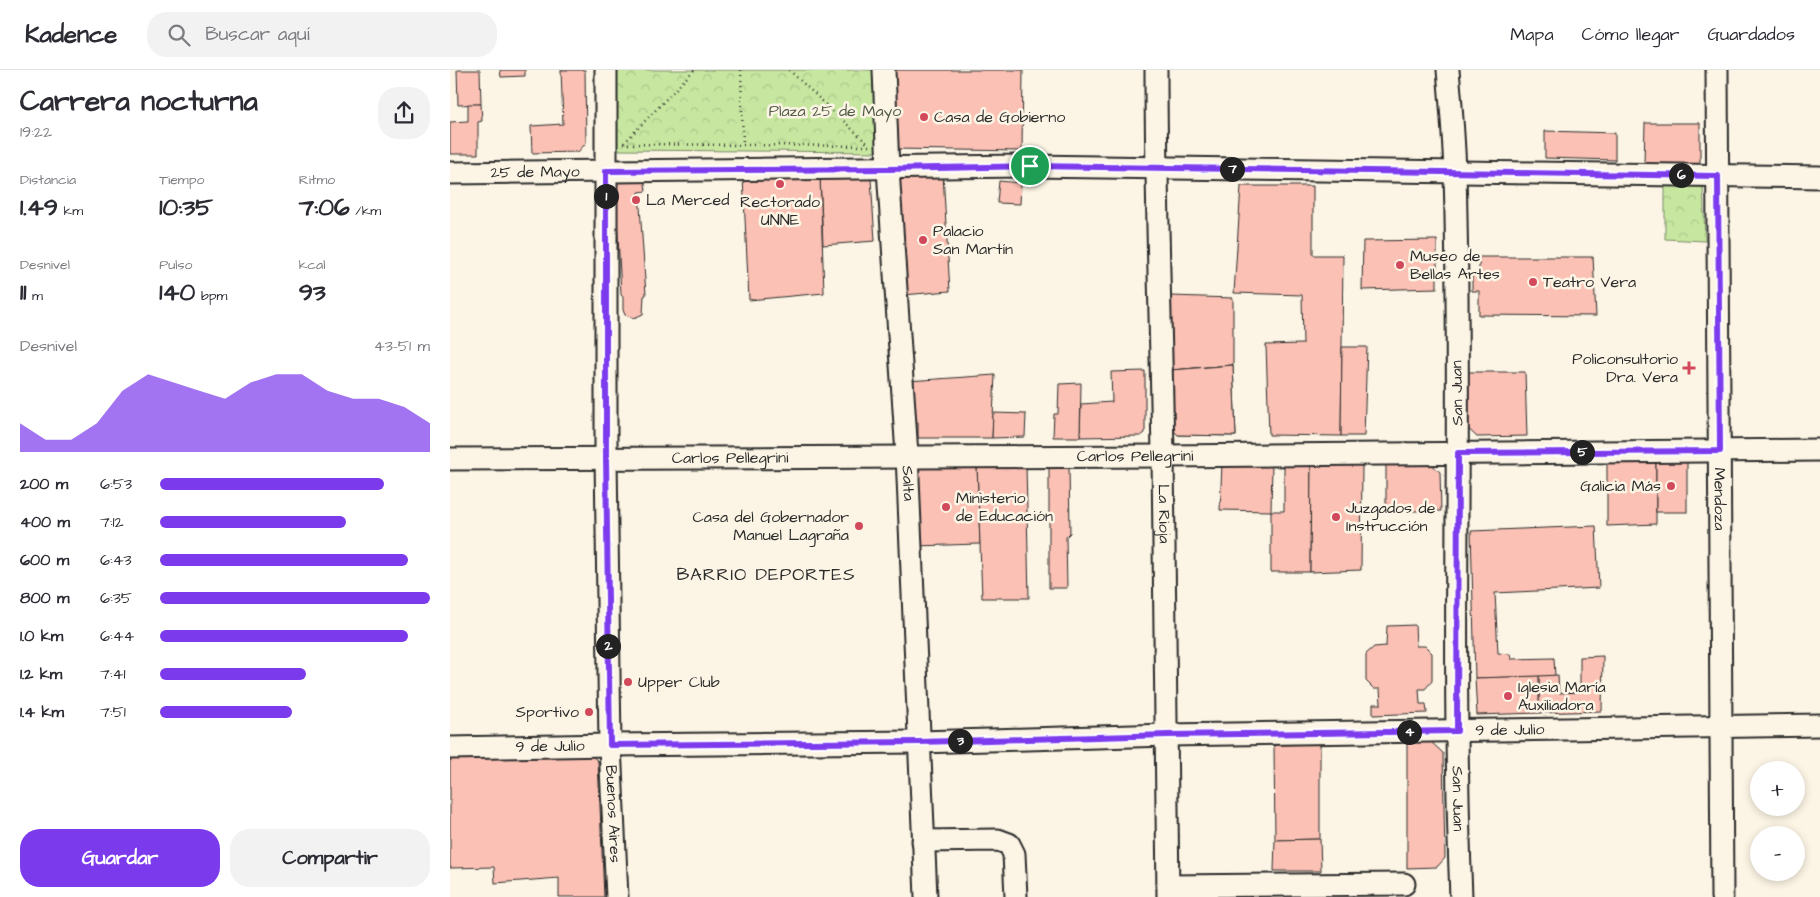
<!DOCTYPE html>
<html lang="es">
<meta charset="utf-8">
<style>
:root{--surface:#fff;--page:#f2f2f3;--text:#2b2b33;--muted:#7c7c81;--line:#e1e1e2;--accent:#7c3aed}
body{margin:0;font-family:"Architects Daughter",sans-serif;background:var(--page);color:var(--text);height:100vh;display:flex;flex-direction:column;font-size:19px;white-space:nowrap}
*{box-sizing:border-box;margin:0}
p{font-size:16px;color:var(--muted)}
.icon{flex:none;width:28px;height:28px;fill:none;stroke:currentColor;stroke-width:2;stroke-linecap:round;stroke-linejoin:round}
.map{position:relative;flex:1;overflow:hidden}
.panel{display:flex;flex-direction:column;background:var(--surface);width:450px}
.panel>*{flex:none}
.buttons{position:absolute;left:1300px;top:691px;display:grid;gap:10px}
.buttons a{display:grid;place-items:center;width:55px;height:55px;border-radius:50%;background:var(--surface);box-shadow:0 2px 8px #0003;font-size:25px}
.pin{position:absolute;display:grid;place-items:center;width:42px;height:42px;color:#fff;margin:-21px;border:2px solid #fff;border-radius:50%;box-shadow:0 1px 5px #0007}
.km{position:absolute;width:25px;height:25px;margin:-12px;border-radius:50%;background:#222;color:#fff;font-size:14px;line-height:25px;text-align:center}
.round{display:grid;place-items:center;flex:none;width:52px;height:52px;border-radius:20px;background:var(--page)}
.overview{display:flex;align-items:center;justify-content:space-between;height:85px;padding:0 20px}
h1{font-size:28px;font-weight:700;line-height:38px}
.figures{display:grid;grid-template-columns:repeat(3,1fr);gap:8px;height:85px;padding:5px 20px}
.figures div{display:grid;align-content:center}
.figures b{font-size:25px;font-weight:700}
.figures small{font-size:14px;font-weight:400}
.figures p{font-size:14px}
.chart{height:140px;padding:10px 20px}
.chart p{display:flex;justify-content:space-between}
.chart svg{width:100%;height:90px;margin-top:5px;fill:var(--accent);opacity:.7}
.action{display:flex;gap:10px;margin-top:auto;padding:10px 20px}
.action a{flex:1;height:58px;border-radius:20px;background:var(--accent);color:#fff;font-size:20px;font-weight:700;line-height:58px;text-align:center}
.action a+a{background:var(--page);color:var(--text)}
ul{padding:0 20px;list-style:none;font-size:16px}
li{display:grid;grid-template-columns:80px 60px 1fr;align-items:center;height:38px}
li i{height:12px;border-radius:6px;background:var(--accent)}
header{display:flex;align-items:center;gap:30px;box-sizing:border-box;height:70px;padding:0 25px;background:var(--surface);border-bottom:1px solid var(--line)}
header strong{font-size:24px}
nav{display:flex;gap:28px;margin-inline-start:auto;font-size:18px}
.search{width:350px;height:45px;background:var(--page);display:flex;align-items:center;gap:12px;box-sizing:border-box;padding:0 18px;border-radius:20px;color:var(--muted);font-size:19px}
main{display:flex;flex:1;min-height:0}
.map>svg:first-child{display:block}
.forest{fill:url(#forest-crowns);stroke:#798966}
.building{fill:#fbc1b4;stroke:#2b2b2b;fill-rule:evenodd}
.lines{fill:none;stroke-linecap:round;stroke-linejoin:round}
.minor-casing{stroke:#2b2b2b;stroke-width:25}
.path{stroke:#2b2b2b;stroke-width:2.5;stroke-dasharray:1 4;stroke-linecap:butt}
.minor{stroke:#fcf5e5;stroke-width:21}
.route-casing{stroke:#fff;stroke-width:10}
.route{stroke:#7c3aed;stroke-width:6}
.poi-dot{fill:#d1495b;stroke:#fcf5e5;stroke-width:2}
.labels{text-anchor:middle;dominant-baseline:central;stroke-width:5;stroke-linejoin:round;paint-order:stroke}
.park-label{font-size:16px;fill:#525a48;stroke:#fcf5e5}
.poi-label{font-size:16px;fill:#2b2b2b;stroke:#fcf5e5;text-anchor:start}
.street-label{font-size:16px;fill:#2b2b2b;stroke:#fcf5e5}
.neighbourhood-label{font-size:18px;letter-spacing:1px;fill:#2b2b2b;stroke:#fcf5e5}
</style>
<header>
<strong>Kadence</strong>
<div class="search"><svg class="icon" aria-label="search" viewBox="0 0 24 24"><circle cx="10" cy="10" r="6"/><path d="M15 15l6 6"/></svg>Buscar aquí</div>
<nav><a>Mapa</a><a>Cómo llegar</a><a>Guardados</a></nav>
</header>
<main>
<section class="panel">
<div class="overview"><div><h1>Carrera nocturna</h1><p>19:22</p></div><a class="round"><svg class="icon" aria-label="share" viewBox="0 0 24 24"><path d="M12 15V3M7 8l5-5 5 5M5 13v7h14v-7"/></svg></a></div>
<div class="figures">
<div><p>Distancia</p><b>1.49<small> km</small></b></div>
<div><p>Tiempo</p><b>10:35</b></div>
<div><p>Ritmo</p><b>7:06<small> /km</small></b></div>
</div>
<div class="figures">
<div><p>Desnivel</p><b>11<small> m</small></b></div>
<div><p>Pulso</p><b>140<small> bpm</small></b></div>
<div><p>kcal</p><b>93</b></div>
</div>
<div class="chart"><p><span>Desnivel</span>43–51 m</p>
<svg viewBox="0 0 160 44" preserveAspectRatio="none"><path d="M0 44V30L10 38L20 38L30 30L40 14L50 6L60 10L70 14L80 18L90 10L100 6L110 6L120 14L130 18L140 18L150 22L160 30V44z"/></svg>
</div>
<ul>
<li><b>200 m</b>6:53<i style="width:83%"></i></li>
<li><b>400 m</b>7:12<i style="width:69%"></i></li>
<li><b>600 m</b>6:43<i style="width:92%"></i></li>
<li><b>800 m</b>6:35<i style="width:100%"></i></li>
<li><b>1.0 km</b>6:44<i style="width:92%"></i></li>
<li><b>1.2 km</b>7:41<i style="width:54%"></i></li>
<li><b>1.4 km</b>7:51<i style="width:49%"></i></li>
</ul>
<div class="action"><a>Guardar</a><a>Compartir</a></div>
</section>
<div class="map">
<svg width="1370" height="827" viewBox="0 0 1370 827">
<defs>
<pattern id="forest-crowns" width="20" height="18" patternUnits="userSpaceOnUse" patternTransform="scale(1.25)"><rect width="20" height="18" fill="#c7e7a0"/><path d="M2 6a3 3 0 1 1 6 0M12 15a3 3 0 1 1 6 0" fill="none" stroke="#abc68a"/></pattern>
</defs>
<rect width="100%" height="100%" fill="#fcf5e5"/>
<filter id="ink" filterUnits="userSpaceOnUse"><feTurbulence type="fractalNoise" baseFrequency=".02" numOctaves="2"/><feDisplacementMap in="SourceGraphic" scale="10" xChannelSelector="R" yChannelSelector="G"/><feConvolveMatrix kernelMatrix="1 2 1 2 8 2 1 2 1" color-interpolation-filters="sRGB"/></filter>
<g filter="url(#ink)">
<g class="forest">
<path d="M166,0H429L432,82L167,80Z"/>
<path d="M1215,113L1253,114L1255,171L1215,169Z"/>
</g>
<g class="building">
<path d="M7,0H30L31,34L8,35Z"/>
<path d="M50,0H75V6L51,7Z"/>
<path d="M111,0H135L136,73L128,82L82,83L81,56L113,54Z"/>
<path d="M441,0H573L572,81L444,79Z"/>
<path d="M18,34H31L32,51L28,52V84H0V52L18,51Z"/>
<path d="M1195,53H1250V94H1194Z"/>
<path d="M1095,61L1165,63V90L1095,88Z"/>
<path d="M493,104L500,221L453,225L449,113L453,108Z"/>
<path d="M415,105L421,109L425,171L373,175L370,106Z"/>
<path d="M370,106L374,223L299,230L293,108Z"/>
<path d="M194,107L196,121L189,122L196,225L194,226L193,244L184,248L175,245L173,240V227L171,225L166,124L159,109Z"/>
<path d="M549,111L571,113L570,134L547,133Z"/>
<path d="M791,116H863V185H893L891,366L819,365L816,275L853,274L852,225L784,223Z"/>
<path d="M987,170V218L912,220L913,171Z"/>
<path d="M1029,187H1143L1146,246L1029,245V221H1022V204H1029Z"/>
<path d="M721,226L783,228V295L721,300Z"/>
<path d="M892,277H917L914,366H891Z"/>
<path d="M783,295L786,366L728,365L721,358V300ZM765,316L766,345H742L741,317Z"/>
<path d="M783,295L786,366L728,365L721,358V300Z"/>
<path d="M695,301V363L691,366L630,367L631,334L662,332L661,302Z"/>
<path d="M1013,302H1075L1077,366L1027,367L1013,354Z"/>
<path d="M545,305L542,368H468V352L460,353L458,311Z"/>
<path d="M631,313L630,367H603L604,344H608L609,314Z"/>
<path d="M543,343L576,344L575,367L542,368Z"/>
<path d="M1206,390V454L1157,456V391Z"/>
<rect x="1206" y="390" width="31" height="52"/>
<path d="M979,392L990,402L991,441H936V393Z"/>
<path d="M772,393H822L821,441L770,440Z"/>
<path d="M834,393H861L860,502H821V441H834Z"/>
<path d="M861,393H912L911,500L860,502Z"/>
<path d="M527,394L530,474L465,476L467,395Z"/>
<path d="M527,394L576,395L579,528H532Z"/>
<path d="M599,395H619L620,463L616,467L617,518H599Z"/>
<path d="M1146,456L1149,518L1045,523L1048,583L1060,584L1061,589L1104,588L1105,606L1025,608L1021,461Z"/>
<path d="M965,555L966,576H975L982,583V611L975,619H969L970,634H976L977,643L923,645V634H931L930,619H924L916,611V584L924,577L936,576L937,556Z"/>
<path d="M1153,586L1152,641L1089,643V606L1108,605L1109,623L1130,622V587Z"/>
<path d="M1089,606V643L1027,645L1025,608Z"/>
<path d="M980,671L993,683L995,788L987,797L957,798V672Z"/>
<path d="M870,674V769L825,770L824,675Z"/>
<path d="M141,685L148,691L154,827H109V808L45,813L44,797L0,798V686Z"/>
<path d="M870,769L871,801H824L825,770Z"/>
</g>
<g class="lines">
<defs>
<g id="minor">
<path id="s1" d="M156,0V387L160,675L167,827"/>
<path id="s2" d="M434,0L438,99L457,385L476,827"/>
<path id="s3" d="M706,0C706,129 711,258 713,386C716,533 717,680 718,827"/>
<path id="s4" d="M998,0C1001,34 1004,69 1005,104C1012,345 1001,586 1011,827"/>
<path id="s5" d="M1267,0L1272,827"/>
<path id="s6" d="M0,103L580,96L1370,107"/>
<path id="s7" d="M0,389L713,386L1370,380"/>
<path id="s8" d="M0,678L160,675L469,672L718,665L1370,655"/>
<path d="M473,771L548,770L559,774L564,784L566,827"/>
<path d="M718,816L954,814"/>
</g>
</defs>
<use href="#minor" class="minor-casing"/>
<g class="path">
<path d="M291,0L293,75"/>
<path d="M339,0L418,74"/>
<path d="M174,73L244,0"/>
<path d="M173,74L420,76"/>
</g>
<use href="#minor" class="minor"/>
</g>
</g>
<g class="lines" filter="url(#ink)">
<defs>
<path id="route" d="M580,96L1268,106L1270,381L1008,383L1007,661L718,665L469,672L160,675L156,387V101L438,99Z"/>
</defs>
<use href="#route" class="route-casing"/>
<use href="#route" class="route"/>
</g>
<g class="poi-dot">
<circle cx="474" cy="47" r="5"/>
<circle cx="330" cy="114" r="5"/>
<circle cx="186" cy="130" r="5"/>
<circle cx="473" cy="170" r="5"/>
<circle cx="950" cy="195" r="5"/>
<circle cx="1083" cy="212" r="5"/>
<path d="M1236.5 290.5h5v5h5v5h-5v5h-5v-5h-5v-5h5z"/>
<circle cx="1221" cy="416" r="5"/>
<circle cx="496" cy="437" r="5"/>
<circle cx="886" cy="447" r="5"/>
<circle cx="409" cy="456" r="5"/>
<circle cx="178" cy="612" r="5"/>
<circle cx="1058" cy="626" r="5"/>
<circle cx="139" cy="642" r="5"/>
</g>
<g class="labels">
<g class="park-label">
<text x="385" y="41">Plaza 25 de Mayo</text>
</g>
<g class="poi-label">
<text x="484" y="47">Casa de Gobierno</text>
<text x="196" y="130">La Merced</text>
<text x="330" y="132" text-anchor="middle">Rectorado<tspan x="330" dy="18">UNNE</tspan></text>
<text x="483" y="161">Palacio<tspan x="483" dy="18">San Martín</tspan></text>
<text x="960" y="186">Museo de<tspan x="960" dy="18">Bellas Artes</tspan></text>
<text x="1093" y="212">Teatro Vera</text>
<text x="1228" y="289" text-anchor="end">Policonsultorio<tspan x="1228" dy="18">Dra. Vera</tspan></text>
<text x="1211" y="416" text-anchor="end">Galicia Más</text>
<text x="506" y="428">Ministerio<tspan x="506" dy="18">de Educación</tspan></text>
<text x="896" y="438">Juzgados de<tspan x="896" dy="18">Instrucción</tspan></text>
<text x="399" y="447" text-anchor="end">Casa del Gobernador<tspan x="399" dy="18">Manuel Lagraña</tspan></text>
<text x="188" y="612">Upper Club</text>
<text x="1068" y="617">Iglesia María<tspan x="1068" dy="18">Auxiliadora</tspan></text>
<text x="129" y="642" text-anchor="end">Sportivo</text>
</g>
<g class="street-label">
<text stroke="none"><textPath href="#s6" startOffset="85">25 de Mayo</textPath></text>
<text transform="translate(1007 323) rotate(-91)">San Juan</text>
<text stroke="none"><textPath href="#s7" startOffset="685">Carlos Pellegrini</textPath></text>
<text stroke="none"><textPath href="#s7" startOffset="280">Carlos Pellegrini</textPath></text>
<text stroke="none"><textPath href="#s2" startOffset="414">Salta</textPath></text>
<text stroke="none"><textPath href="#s5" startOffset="429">Mendoza</textPath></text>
<text stroke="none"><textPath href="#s3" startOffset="444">La Rioja</textPath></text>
<text stroke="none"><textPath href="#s8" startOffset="1060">9 de Julio</textPath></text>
<text stroke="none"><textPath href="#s8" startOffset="100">9 de Julio</textPath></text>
<text stroke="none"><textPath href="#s4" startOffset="729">San Juan</textPath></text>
<text stroke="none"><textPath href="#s1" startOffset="744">Buenos Aires</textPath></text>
</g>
<g class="neighbourhood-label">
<text x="316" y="504">BARRIO DEPORTES</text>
</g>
</g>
</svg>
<div class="buttons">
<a>+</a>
<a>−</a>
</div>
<div class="pin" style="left:580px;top:96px;background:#1e9e55"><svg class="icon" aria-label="arrive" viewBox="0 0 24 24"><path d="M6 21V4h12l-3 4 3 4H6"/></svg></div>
<b class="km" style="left:156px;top:126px">1</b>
<b class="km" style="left:158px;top:576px">2</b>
<b class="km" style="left:510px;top:671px">3</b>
<b class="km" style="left:959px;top:662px">4</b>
<b class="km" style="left:1132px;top:382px">5</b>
<b class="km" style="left:1231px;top:105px">6</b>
<b class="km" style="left:782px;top:99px">7</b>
</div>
</main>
